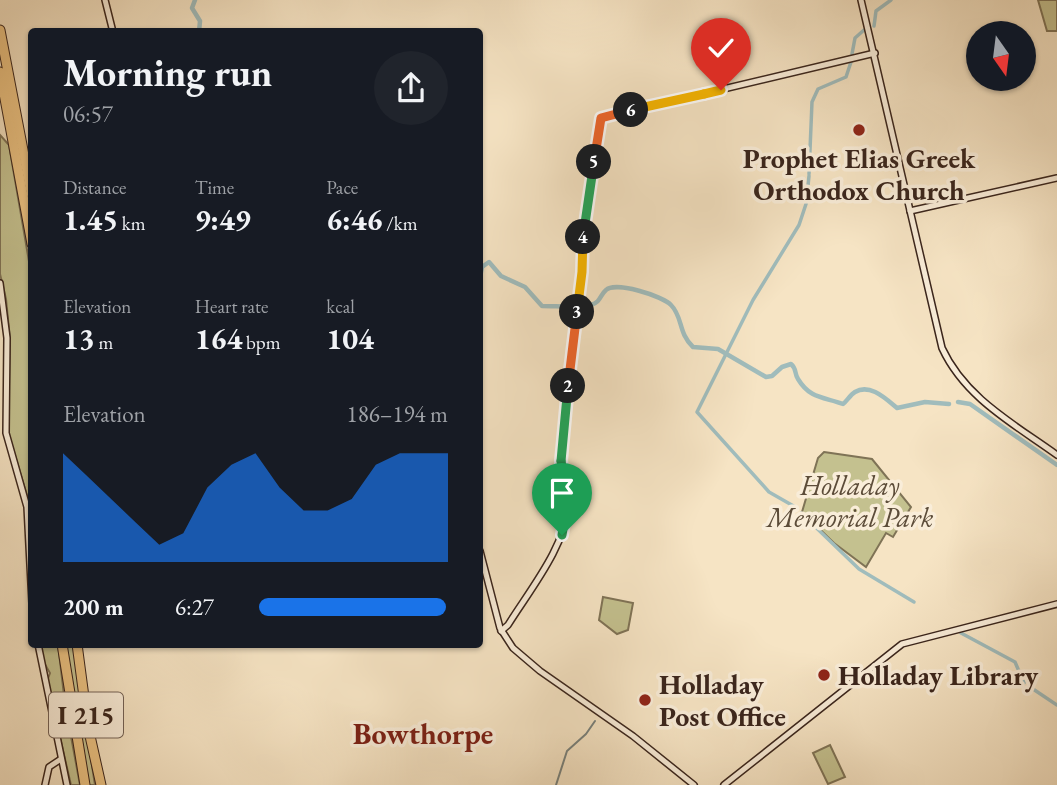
<!DOCTYPE html>
<meta charset="utf-8">
<style>
:root{--surface:#171b24;--page:#20242c;--text:#f1f3f6;--muted:#9ea1a6;--accent:#1a73e8}
body{margin:0;font-family:"EB Garamond",serif;background:var(--page);color:var(--text);height:100vh;display:flex;flex-direction:column;font-size:26px;white-space:nowrap}
*{box-sizing:border-box;margin:0}
p{font-size:23px;color:var(--muted)}
.icon{flex:none;width:38px;height:38px;fill:none;stroke:currentColor;stroke-width:2;stroke-linecap:round;stroke-linejoin:round}
.map{position:relative;flex:1;overflow:hidden}
.sheet{position:absolute;left:28px;top:28px;width:455px;height:620px;display:flex;flex-direction:column;background:var(--surface);border-radius:7px;box-shadow:0 2px 5px #0004}
.sheet>*{flex:none}
.needle{width:46px;rotate:166deg}
.fabs{position:absolute;left:966px;top:21px;display:grid;gap:14px}
.fabs a{display:grid;place-items:center;width:70px;height:70px;border-radius:50%;background:var(--surface);box-shadow:0 2px 5px #0004;font-size:35px}
.pin{position:absolute;display:grid;place-items:center;width:60px;height:60px;color:#fff;margin:-72px -30px;border-radius:50% 50% 50% 0;rotate:-45deg;box-shadow:0 0 7px #0007}
.pin .icon{rotate:45deg}
.km{position:absolute;width:35px;height:35px;margin:-18px;border-radius:50%;background:#222;color:#fff;font-size:19px;line-height:35px;text-align:center}
.round{display:grid;place-items:center;flex:none;width:74px;height:74px;border-radius:37px;background:var(--page)}
.summary{display:flex;align-items:center;justify-content:space-between;height:119px;padding:0 35px}
h1{font-size:38px;font-weight:700;line-height:52px}
.figures{display:grid;grid-template-columns:repeat(3,1fr);gap:10px;height:119px;padding:7px 35px}
.figures div{display:grid;align-content:center}
.figures b{font-size:30px;font-weight:700}
.figures small{font-size:19px;font-weight:400}
.figures p{font-size:19px}
.chart{height:196px;padding:14px 35px}
.chart p{display:flex;justify-content:space-between}
.chart svg{width:100%;height:126px;margin-top:7px;fill:var(--accent);opacity:.7}
ul{padding:0 35px;list-style:none;font-size:23px}
li{display:grid;grid-template-columns:112px 84px 1fr;align-items:center;height:52px}
li i{height:18px;border-radius:9px;background:var(--accent)}
.map>svg:first-child{display:block}
.green{fill:#c4c18f;stroke:#7f7356;stroke-width:2}
.lines{fill:none;stroke-linecap:round;stroke-linejoin:round}
.stream{stroke:#77807c;stroke-width:2}
.canal{stroke:#a0bcbc;stroke-width:3.5}
.river{stroke:#a0bcbc;stroke-width:4.5}
.secondary-casing{stroke:#3a251c;stroke-width:8}
.highway-casing{stroke:#3a251c;stroke-width:11}
.secondary{stroke:#f9edd9;stroke-width:5}
.highway{stroke:#ebc282;stroke-width:9}
.split-1-casing{stroke:#fff;stroke-width:14}
.split-2-casing{stroke:#fff;stroke-width:14}
.split-3-casing{stroke:#fff;stroke-width:14}
.split-4-casing{stroke:#fff;stroke-width:14}
.split-5-casing{stroke:#fff;stroke-width:14}
.split-6-casing{stroke:#fff;stroke-width:14}
.split-7-casing{stroke:#fff;stroke-width:14}
.split-8-casing{stroke:#fff;stroke-width:14}
.split-1{stroke:#22a559;stroke-width:9}
.split-2{stroke:#22a559;stroke-width:9}
.split-3{stroke:#f0652b;stroke-width:9}
.split-4{stroke:#f5b400;stroke-width:9}
.split-5{stroke:#22a559;stroke-width:9}
.split-6{stroke:#f0652b;stroke-width:9}
.split-7{stroke:#f5b400;stroke-width:9}
.split-8{stroke:#f5b400;stroke-width:9}
.poi-dot{fill:#8f2418;stroke:#f9edd9;stroke-width:2.5}
.labels{text-anchor:middle;dominant-baseline:central;stroke-width:7;stroke-linejoin:round;paint-order:stroke}
.shield{fill:#f9edd9;stroke:#736155;stroke-width:2}
.shield-label{font-size:26px;font-weight:bold;fill:#3a251c}
.poi-label{font-size:28px;font-weight:bold;fill:#3a251c;stroke:#f9edd9;text-anchor:start}
.park-label{font-size:28px;font-style:italic;fill:#5c4c39;stroke:#f9edd9}
.neighbourhood-label{font-size:30px;font-weight:bold;fill:#7a1f14;stroke:#f9edd9}
</style>
<div class="map">
<svg width="1057" height="785" viewBox="0 0 1057 785">
<rect width="100%" height="100%" fill="#f6e4c4"/>
<filter id="stains"><feTurbulence type="fractalNoise" baseFrequency=".00286" numOctaves="4"/><feColorMatrix values="0 0 0 0 .2 0 0 0 0 .09 0 0 0 0 .02 0 0 0 .5 -.17"/></filter>
<radialGradient id="worn" r=".72"><stop offset=".6" stop-color="#630" stop-opacity="0"/><stop offset="1" stop-color="#630" stop-opacity=".3"/></radialGradient>
<g class="green">
<path d="M1038,0H1057V31H1047Z"/>
<path d="M0,135L9,145L31,273V521L28,499L8,432L10,339L6,299L0,274Z"/>
<path d="M824,452L872,459L911,507L893,537L886,533L866,567L834,543L802,512L818,458Z"/>
<path d="M603,597L633,603L628,630L617,634L599,620Z"/>
<path d="M40,644H58L65,704L80,785H71L47,681L50,673L43,661Z"/>
<path d="M66,644H73L95,785H89Z"/>
<path d="M830,745L845,777L828,784L813,753Z"/>
</g>
<g class="lines">
<path class="stream" d="M556,785L567,751L586,734L595,721"/>
<g class="canal">
<path d="M874,26L876,11L891,0"/>
<path d="M852,54L855,38L864,30"/>
<path d="M809,174L812,102L818,89L846,77L851,62"/>
<path d="M797,508L769,492L697,412L753,300L799,225L806,204L809,176"/>
<path d="M801,513L859,569L914,602"/>
<path d="M961,633L1015,662L1024,683"/>
<path d="M1030,687L1057,705"/>
</g>
<g class="river">
<path d="M195,0L192,8L200,21L199,32"/>
<path d="M480,277L482,267L489,262L501,276L525,287L542,306C558,306 576,308 591,305C601,302 600,295 606,290C615,281 663,296 671,305C683,317 678,333 693,347L718,349L766,377L772,376L782,367L791,364C797,369 794,373 798,379C810,399 824,397 843,404C847,401 850,395 855,392C870,383 886,399 897,408L925,402L949,404"/>
<path d="M958,402L970,404L1057,465"/>
</g>
<defs>
<g id="secondary">
<path d="M105,0L113,32"/>
<path d="M861,0L942,348C965,398 1014,424 1057,455"/>
<path d="M910,211L1057,178"/>
<path d="M0,283L7,338L6,433L27,507L32,603"/>
<path d="M480,551L500,628L513,648L540,671L633,736L694,785"/>
<path d="M501,631L508,625C529,591 567,545 568,504C568,482 560,465 561,439L582,272L583,230L601,118L875,53"/>
<path d="M38,644L67,785"/>
<path d="M45,785L49,767L61,759"/>
<path d="M724,785L902,644L1057,604"/>
</g>
<g id="highway">
<path d="M0,30L32,197"/>
<path d="M0,72L32,244"/>
<path d="M62,644L85,785"/>
<path d="M77,644L88,727L101,785"/>
</g>
</defs>
<use href="#secondary" class="secondary-casing"/>
<use href="#highway" class="highway-casing"/>
<use href="#secondary" class="secondary"/>
<use href="#highway" class="highway"/>
</g>
<g class="lines">
<defs>
<path id="split-1" d="M561,461L568,500L562,535"/>
<path id="split-2" d="M561,461L568,386"/>
<path id="split-3" d="M568,386L577,312"/>
<path id="split-4" d="M577,312L582,272L583,237"/>
<path id="split-5" d="M583,237L594,162"/>
<path id="split-6" d="M594,162L601,118L631,110"/>
<path id="split-7" d="M631,110L704,94"/>
<path id="split-8" d="M704,94L721,90"/>
</defs>
<use href="#split-1" class="split-1-casing"/>
<use href="#split-2" class="split-2-casing"/>
<use href="#split-3" class="split-3-casing"/>
<use href="#split-4" class="split-4-casing"/>
<use href="#split-5" class="split-5-casing"/>
<use href="#split-6" class="split-6-casing"/>
<use href="#split-7" class="split-7-casing"/>
<use href="#split-8" class="split-8-casing"/>
<use href="#split-1" class="split-1"/>
<use href="#split-2" class="split-2"/>
<use href="#split-3" class="split-3"/>
<use href="#split-4" class="split-4"/>
<use href="#split-5" class="split-5"/>
<use href="#split-6" class="split-6"/>
<use href="#split-7" class="split-7"/>
<use href="#split-8" class="split-8"/>
</g>
<g class="poi-dot">
<circle cx="859" cy="130" r="7"/>
<circle cx="824" cy="675" r="7"/>
<circle cx="645" cy="700" r="7"/>
</g>
<g class="labels">
<rect class="shield" x="49" y="692.5" width="74" height="45" rx="5"/>
<g class="shield-label">
<text x="86" y="715">I 215</text>
</g>
<g class="poi-label">
<text x="859" y="158" text-anchor="middle">Prophet Elias Greek<tspan x="859" dy="32">Orthodox Church</tspan></text>
<text x="838" y="675">Holladay Library</text>
<text x="659" y="684">Holladay<tspan x="659" dy="32">Post Office</tspan></text>
</g>
<g class="park-label">
<text x="850" y="485">Holladay<tspan x="850" dy="32">Memorial Park</tspan></text>
</g>
<g class="neighbourhood-label">
<text x="423" y="733">Bowthorpe</text>
</g>
</g>
<rect width="100%" height="100%" filter="url(#stains)"/>
<rect width="100%" height="100%" fill="url(#worn)"/>
</svg>
<div class="fabs">
<a><svg class="needle" viewBox="-14 -14 28 28"><path d="M0-13l5 13h-10z" fill="#e53935"/><path d="M0 13l5-13h-10z" fill="#9ea1a6"/></svg></a>
</div>
<div class="pin" style="left:562px;top:535px;background:#1e9e55"><svg class="icon" aria-label="arrive" viewBox="0 0 24 24"><path d="M6 21V4h12l-3 4 3 4H6"/></svg></div>
<div class="pin" style="left:721px;top:90px;background:#d93025"><svg class="icon" aria-label="check" viewBox="0 0 24 24"><path d="M5 12l5 5 9-10"/></svg></div>
<b class="km" style="left:568px;top:386px">2</b>
<b class="km" style="left:577px;top:312px">3</b>
<b class="km" style="left:583px;top:237px">4</b>
<b class="km" style="left:594px;top:162px">5</b>
<b class="km" style="left:631px;top:110px">6</b>
<section class="sheet">
<div class="summary"><div><h1>Morning run</h1><p>06:57</p></div><a class="round"><svg class="icon" aria-label="share" viewBox="0 0 24 24"><path d="M12 15V3M7 8l5-5 5 5M5 13v7h14v-7"/></svg></a></div>
<div class="figures">
<div><p>Distance</p><b>1.45<small> km</small></b></div>
<div><p>Time</p><b>9:49</b></div>
<div><p>Pace</p><b>6:46<small> /km</small></b></div>
</div>
<div class="figures">
<div><p>Elevation</p><b>13<small> m</small></b></div>
<div><p>Heart rate</p><b>164<small> bpm</small></b></div>
<div><p>kcal</p><b>104</b></div>
</div>
<div class="chart"><p><span>Elevation</span>186–194 m</p>
<svg viewBox="0 0 160 44" preserveAspectRatio="none"><path d="M0 44V6L10 14L20 22L30 30L40 38L50 34L60 18L70 10L80 6L90 18L100 26L110 26L120 22L130 10L140 6L150 6L160 6V44z"/></svg>
</div>
<ul>
<li><b>200 m</b>6:27<i style="width:99%"></i></li>
</ul>
</section>
</div>
